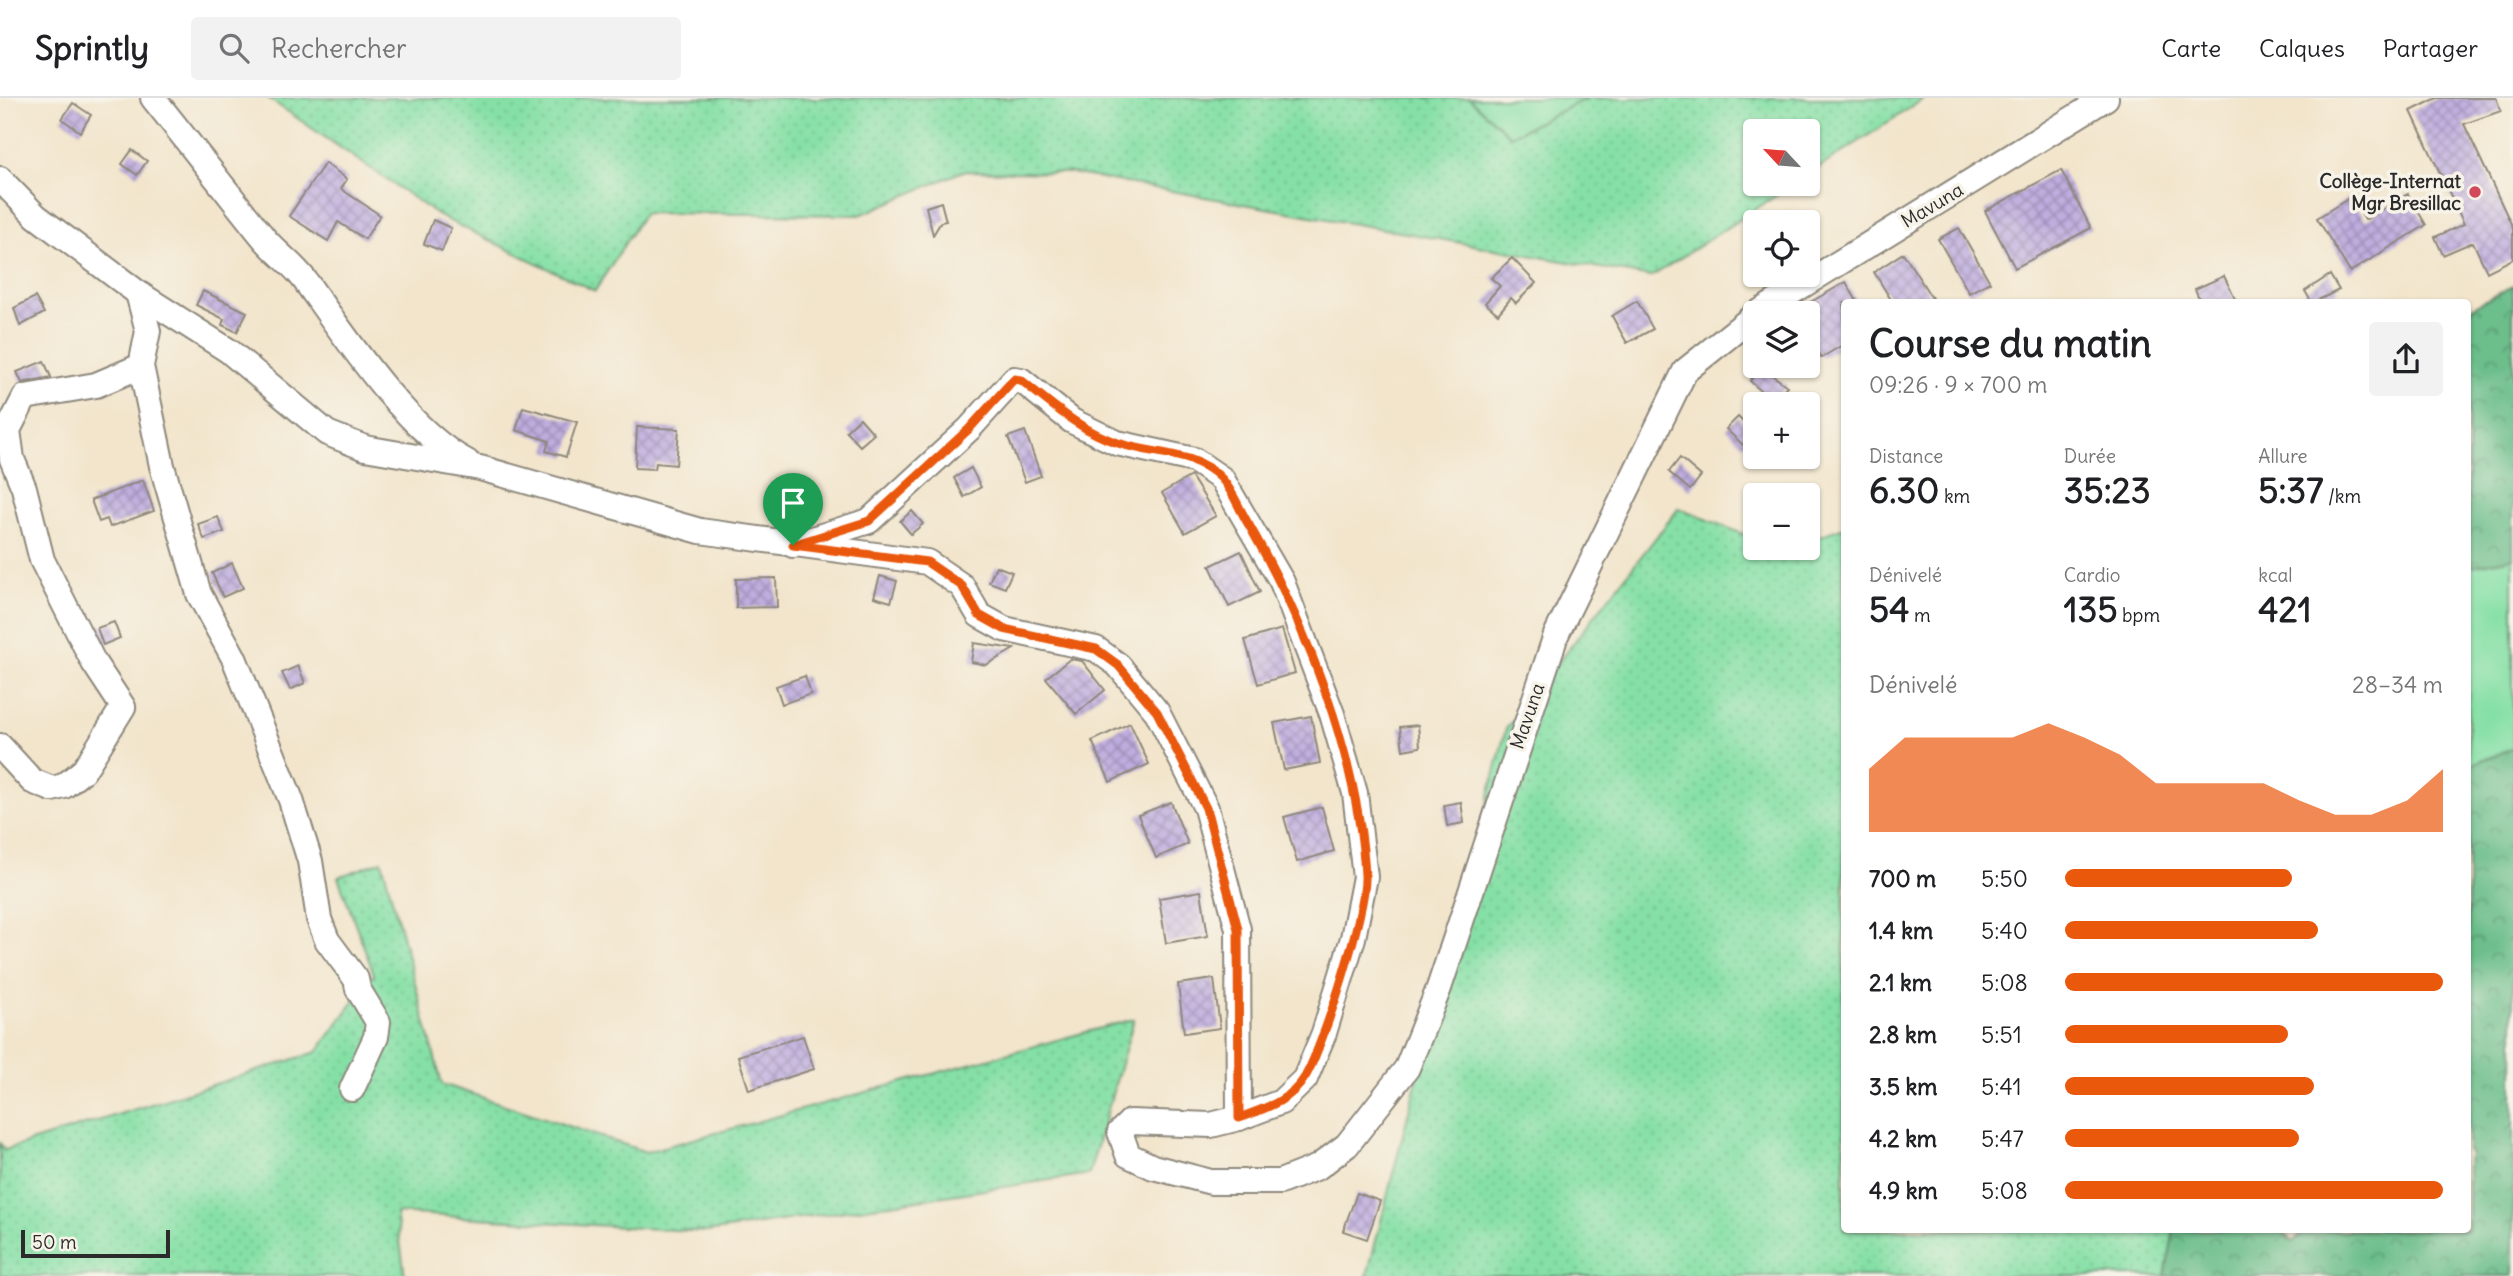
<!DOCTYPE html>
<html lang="fr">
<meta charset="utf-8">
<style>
:root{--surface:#fff;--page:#f2f2f2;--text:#202124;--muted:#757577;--line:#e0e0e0;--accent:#ea580c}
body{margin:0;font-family:Delius,sans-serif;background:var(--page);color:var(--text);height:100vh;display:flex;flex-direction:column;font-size:26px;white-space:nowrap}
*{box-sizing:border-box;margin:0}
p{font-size:23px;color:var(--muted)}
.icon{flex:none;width:38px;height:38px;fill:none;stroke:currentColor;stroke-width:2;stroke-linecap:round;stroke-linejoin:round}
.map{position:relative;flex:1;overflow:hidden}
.sheet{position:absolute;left:1841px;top:201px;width:630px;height:934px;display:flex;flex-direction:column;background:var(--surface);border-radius:7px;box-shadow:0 2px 5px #0004}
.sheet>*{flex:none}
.needle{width:46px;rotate:296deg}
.controls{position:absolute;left:1743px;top:21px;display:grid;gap:14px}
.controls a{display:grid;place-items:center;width:77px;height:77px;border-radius:7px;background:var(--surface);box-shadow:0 2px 5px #0004;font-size:35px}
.scale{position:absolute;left:21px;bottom:18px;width:149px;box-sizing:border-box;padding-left:7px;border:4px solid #2b2b2b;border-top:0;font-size:19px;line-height:24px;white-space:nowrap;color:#2b2b2b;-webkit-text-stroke:5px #f7f3e8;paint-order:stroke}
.pin{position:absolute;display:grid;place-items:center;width:60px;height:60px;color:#fff;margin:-72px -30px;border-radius:50% 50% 50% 0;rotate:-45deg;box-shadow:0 0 7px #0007}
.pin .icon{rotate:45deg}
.round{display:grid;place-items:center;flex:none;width:74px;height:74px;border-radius:7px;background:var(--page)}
.overview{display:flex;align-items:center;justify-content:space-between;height:119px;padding:0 28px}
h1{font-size:38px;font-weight:800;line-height:52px}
.metrics{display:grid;grid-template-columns:repeat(3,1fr);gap:10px;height:119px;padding:7px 28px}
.metrics div{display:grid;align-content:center}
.metrics b{font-size:35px;font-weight:800}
.metrics small{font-size:19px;font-weight:400}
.metrics p{font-size:19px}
.chart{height:196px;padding:14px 28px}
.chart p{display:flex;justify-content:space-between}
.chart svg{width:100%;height:126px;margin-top:7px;fill:var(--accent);opacity:.7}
ul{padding:0 28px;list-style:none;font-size:23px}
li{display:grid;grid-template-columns:112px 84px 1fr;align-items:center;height:52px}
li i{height:18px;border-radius:9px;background:var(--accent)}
header{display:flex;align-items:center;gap:42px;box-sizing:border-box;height:98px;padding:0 35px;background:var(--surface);border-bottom:2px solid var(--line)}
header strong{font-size:33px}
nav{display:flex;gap:38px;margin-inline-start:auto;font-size:24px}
.search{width:490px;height:63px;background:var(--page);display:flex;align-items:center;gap:18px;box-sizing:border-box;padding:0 24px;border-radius:7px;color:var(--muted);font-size:26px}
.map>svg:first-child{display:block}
.grass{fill:url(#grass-dots);stroke:#588668;stroke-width:2}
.forest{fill:url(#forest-crowns);stroke:#4c745b;stroke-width:2}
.garden{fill:#85e0a6;stroke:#588668;stroke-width:2}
.building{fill:url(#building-cross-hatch)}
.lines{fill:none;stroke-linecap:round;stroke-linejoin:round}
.minor-casing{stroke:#8e887c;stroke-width:28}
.minor{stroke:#fff;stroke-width:24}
.route-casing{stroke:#fff;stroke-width:14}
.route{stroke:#ea580c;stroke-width:9}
.poi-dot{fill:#d1495b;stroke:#f7f3e8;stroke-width:2.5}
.labels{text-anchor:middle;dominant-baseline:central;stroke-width:7;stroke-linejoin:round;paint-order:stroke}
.poi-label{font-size:19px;font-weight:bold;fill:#2b2b2b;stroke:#f7f3e8;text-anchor:end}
.street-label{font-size:19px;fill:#2b2b2b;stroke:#f7f3e8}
</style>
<header>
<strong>Sprintly</strong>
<div class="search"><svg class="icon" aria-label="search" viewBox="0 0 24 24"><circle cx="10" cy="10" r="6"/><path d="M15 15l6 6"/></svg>Rechercher</div>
<nav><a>Carte</a><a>Calques</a><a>Partager</a></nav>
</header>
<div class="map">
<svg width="2513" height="1178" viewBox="0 0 2513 1178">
<defs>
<pattern id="grass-dots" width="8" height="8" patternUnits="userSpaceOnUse" patternTransform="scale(1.75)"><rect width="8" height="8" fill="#85e0a6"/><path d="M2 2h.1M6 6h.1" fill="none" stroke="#73c08f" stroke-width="1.8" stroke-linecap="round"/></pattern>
<pattern id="forest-crowns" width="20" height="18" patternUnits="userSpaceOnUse" patternTransform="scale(1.75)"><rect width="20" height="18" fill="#6cbe8b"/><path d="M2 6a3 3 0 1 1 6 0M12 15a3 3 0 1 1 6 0" fill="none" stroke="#599b72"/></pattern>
<pattern id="building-cross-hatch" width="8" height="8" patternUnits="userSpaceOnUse" patternTransform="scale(1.75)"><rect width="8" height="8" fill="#bfaddf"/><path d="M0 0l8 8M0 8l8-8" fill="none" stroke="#9b8db5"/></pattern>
</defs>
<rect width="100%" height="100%" fill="#f7f3e8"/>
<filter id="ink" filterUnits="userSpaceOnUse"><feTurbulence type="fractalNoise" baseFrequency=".0143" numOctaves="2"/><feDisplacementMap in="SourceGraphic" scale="14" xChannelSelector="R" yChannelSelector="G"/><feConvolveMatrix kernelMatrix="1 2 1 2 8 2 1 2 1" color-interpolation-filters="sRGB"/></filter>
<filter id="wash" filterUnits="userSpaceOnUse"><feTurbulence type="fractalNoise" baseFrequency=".00686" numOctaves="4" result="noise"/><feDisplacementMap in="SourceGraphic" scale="28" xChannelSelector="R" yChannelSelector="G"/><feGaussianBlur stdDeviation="1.57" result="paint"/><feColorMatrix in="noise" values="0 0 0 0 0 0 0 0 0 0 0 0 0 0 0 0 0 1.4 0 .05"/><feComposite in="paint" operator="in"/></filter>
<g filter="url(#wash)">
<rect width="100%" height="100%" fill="#f2e5cc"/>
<g class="grass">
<path d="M268,0H1469L1510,38L1587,0H1925L1808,77V33H1755V86H1794L1651,179L1071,75L963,73L860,117L644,115L595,193L441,119Z"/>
<path d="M1679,410L1755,441V450H1808V442L1844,429V1132H2174L2165,1178H1367L1506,631Z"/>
<path d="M382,763L442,986L646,1054L1134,921L1089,1076L707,1134L396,1115L405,1178H0V1045L5,1052L317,954L374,876L338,779Z"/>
</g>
<g class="forest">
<path d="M2513,188V460L2468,469V211Z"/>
<path d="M2513,650V1178H2165L2174,1132H2282L2293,1144L2305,1132H2468V1061L2471,1056L2468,1053V668Z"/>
</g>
<g class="garden">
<path d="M1469,0H1587L1510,38Z"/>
<path d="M2513,460V650L2468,668V469Z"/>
</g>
<g id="blocks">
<g class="building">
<path d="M2437,0H2496L2501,13L2464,26L2513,130V161L2487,174L2473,144L2443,157L2435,139L2464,126L2411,13Z"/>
<path d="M73,5L91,17L80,34L62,21Z"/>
<path d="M132,52L147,63L137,77L122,66Z"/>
<path d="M325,65L347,81L341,91L380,117L365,141L338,124L328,143L289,118Z"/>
<path d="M2061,72L2091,130L2015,170L1985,113Z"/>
<path d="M2408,96L2426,127L2350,174L2317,120L2351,99L2365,122Z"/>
<path d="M941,104L946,123L941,124L933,137L926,109Z"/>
<path d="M433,122L451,130L442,153L424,146Z"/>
<path d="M1959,130L1990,184L1969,195L1938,141Z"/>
<path d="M1903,155L1935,205H1893L1874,174Z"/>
<path d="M1512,160L1536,185L1516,205L1511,200L1498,216L1485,205L1500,188L1491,180Z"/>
<path d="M2330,177L2339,192L2312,205L2305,193Z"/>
<path d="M2224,178L2237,205H2201L2195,191Z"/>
<path d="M1846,184L1858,205H1844V246L1821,260L1808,239V209L1815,205H1809Z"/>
<path d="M203,193L247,214L237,234L222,227L224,221L196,207Z"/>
<path d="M35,199L44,215L20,228L14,210Z"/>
<path d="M1637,203L1653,231L1627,245L1612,218Z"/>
<path d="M44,263L51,279L22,285L17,274Z"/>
<path d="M1761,269L1787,288L1772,303L1750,283Z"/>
<path d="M523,309L577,324L566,359L546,353L549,343L516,332Z"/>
<path d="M1738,319L1754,335L1743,347L1726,331Z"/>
<path d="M860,320L874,336L860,348L846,333Z"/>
<path d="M637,329L679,331L676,367L656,365L655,371L635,370Z"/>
<path d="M1025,333L1041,378L1025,384L1008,339Z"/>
<path d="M1680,360L1701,378L1690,392L1669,374Z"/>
<path d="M971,370L981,389L964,399L954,380Z"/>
<path d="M1191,378L1216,418L1185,435L1162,395Z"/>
<path d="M143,382L154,413L110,429L107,421L99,424L91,402Z"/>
<path d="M912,413L923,426L911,436L900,423Z"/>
<path d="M218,419L224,434L204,441L198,426Z"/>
<path d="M1241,453L1260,494L1229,509L1210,468Z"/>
<path d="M232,465L243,490L223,499L212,475Z"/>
<path d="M996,468L1012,474L1005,490L989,484Z"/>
<path d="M880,478L897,483L891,504L874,499Z"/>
<path d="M776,480L777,509L736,510V481Z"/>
<path d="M114,524L120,540L103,547L97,530Z"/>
<path d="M1282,531L1295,575L1258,586L1245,542Z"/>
<path d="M974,545L1014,551L986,567L971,564Z"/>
<path d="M1070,561L1082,563L1105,592L1076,616L1046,580Z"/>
<path d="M298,568L305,585L290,592L282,575Z"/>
<path d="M805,578L811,596L782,606L776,588Z"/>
<path d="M1311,618L1320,665L1284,672L1274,625Z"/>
<path d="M1130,625L1149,666L1110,684L1092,643Z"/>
<path d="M1418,627L1420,649L1403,652L1400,629Z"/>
<path d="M1171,704L1188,746L1156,760L1138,717Z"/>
<path d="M1461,704L1464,725L1447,728L1444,707Z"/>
<path d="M1322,709L1334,753L1297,764L1284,719Z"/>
<path d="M1201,793L1208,838L1166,845L1159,800Z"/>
<path d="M1214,881L1220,930L1184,935L1178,886Z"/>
<path d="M803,938L814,971L749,992L738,958Z"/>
<path d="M1357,1095L1380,1103L1367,1141L1343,1133Z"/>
</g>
</g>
</g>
<g filter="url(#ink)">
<use href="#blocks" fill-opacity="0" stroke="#8e887c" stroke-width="2"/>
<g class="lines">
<defs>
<g id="minor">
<path d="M153,0C190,46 226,93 263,139C275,154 292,165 304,181C344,237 406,332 467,364"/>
<path d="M0,81L36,118L138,195L229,253L327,335L365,350L480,370L700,433L927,464L962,488L979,517L1004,531L1096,551L1118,567L1157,614L1206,710L1238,831L1239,1020"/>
<path d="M138,195L148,233L141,268L162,368L199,496L234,560L291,702L310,763L319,821L327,842L356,881L358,891L378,924L376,939L352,991"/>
<path d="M1758,215L2106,0"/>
<path d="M793,447L869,423L969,331L1014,281L1021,282L1072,323L1117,345L1194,362L1222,381L1282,484L1332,616L1355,695L1365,779L1353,840L1324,935L1305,981L1281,1004L1239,1020L1211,1027L1130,1024L1120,1034L1128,1057L1153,1069L1211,1084H1280L1318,1069L1347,1047L1407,970L1439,890L1556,537L1685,273L1755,217"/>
<path d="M0,648L32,683L52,691L64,688L84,672L123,609L94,565L42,462L24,390L12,361L8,332L25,299L96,287L141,268"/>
</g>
</defs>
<use href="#minor" class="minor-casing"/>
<use href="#minor" class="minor"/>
</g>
</g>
<g class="lines" filter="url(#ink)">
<defs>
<path id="route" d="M1014,281L1021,282C1051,306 1081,333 1118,345C1153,357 1195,353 1222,381C1233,393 1240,413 1249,427C1306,526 1359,662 1365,777C1367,810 1323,949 1305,979C1291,1003 1263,1011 1239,1020L1238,831L1206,710L1157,614L1118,567L1096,551L1004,531L979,517L962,488L927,464L793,447L869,423L969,331Z"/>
</defs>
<use href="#route" class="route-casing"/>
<use href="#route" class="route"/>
</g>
<circle class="poi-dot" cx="2475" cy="94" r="7"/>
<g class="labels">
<g class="poi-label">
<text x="2461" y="83">Collège-Internat<tspan x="2461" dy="22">Mgr Bresillac</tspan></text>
</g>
<g class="street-label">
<text transform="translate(1932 107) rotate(-31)">Mavuna</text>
<text transform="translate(1527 618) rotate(-71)">Mavuna</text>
</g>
</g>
</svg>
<div class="controls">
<a><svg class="needle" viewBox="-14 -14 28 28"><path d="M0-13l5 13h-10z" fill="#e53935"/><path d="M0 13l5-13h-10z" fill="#757577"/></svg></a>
<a><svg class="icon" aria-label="locate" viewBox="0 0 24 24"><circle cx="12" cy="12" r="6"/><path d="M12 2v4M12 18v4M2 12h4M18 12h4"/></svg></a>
<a><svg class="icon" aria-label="layers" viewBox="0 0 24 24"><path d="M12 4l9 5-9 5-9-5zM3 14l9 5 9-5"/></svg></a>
<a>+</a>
<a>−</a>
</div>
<div class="scale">50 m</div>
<div class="pin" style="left:793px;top:447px;background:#1e9e55"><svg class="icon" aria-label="arrive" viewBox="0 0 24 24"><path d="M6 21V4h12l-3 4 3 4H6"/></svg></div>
<section class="sheet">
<div class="overview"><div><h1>Course du matin</h1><p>09:26 · 9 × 700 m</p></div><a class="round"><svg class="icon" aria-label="share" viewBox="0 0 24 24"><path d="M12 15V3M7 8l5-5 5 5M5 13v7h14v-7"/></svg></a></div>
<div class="metrics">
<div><p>Distance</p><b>6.30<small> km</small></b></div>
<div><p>Durée</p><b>35:23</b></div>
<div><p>Allure</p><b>5:37<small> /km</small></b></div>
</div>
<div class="metrics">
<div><p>Dénivelé</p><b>54<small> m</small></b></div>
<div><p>Cardio</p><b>135<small> bpm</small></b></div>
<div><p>kcal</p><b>421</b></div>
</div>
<div class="chart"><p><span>Dénivelé</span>28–34 m</p>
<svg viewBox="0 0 160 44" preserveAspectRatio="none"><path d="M0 44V22L10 11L20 11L30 11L40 11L50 6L60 11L70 17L80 27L90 27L100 27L110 27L120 33L130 38L140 38L150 33L160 22V44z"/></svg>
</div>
<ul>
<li><b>700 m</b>5:50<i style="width:60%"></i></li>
<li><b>1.4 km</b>5:40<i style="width:67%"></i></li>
<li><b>2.1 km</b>5:08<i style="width:100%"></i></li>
<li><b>2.8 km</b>5:51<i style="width:59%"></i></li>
<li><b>3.5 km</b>5:41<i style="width:66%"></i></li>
<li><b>4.2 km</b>5:47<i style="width:62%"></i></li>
<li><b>4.9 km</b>5:08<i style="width:100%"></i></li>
</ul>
</section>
</div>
